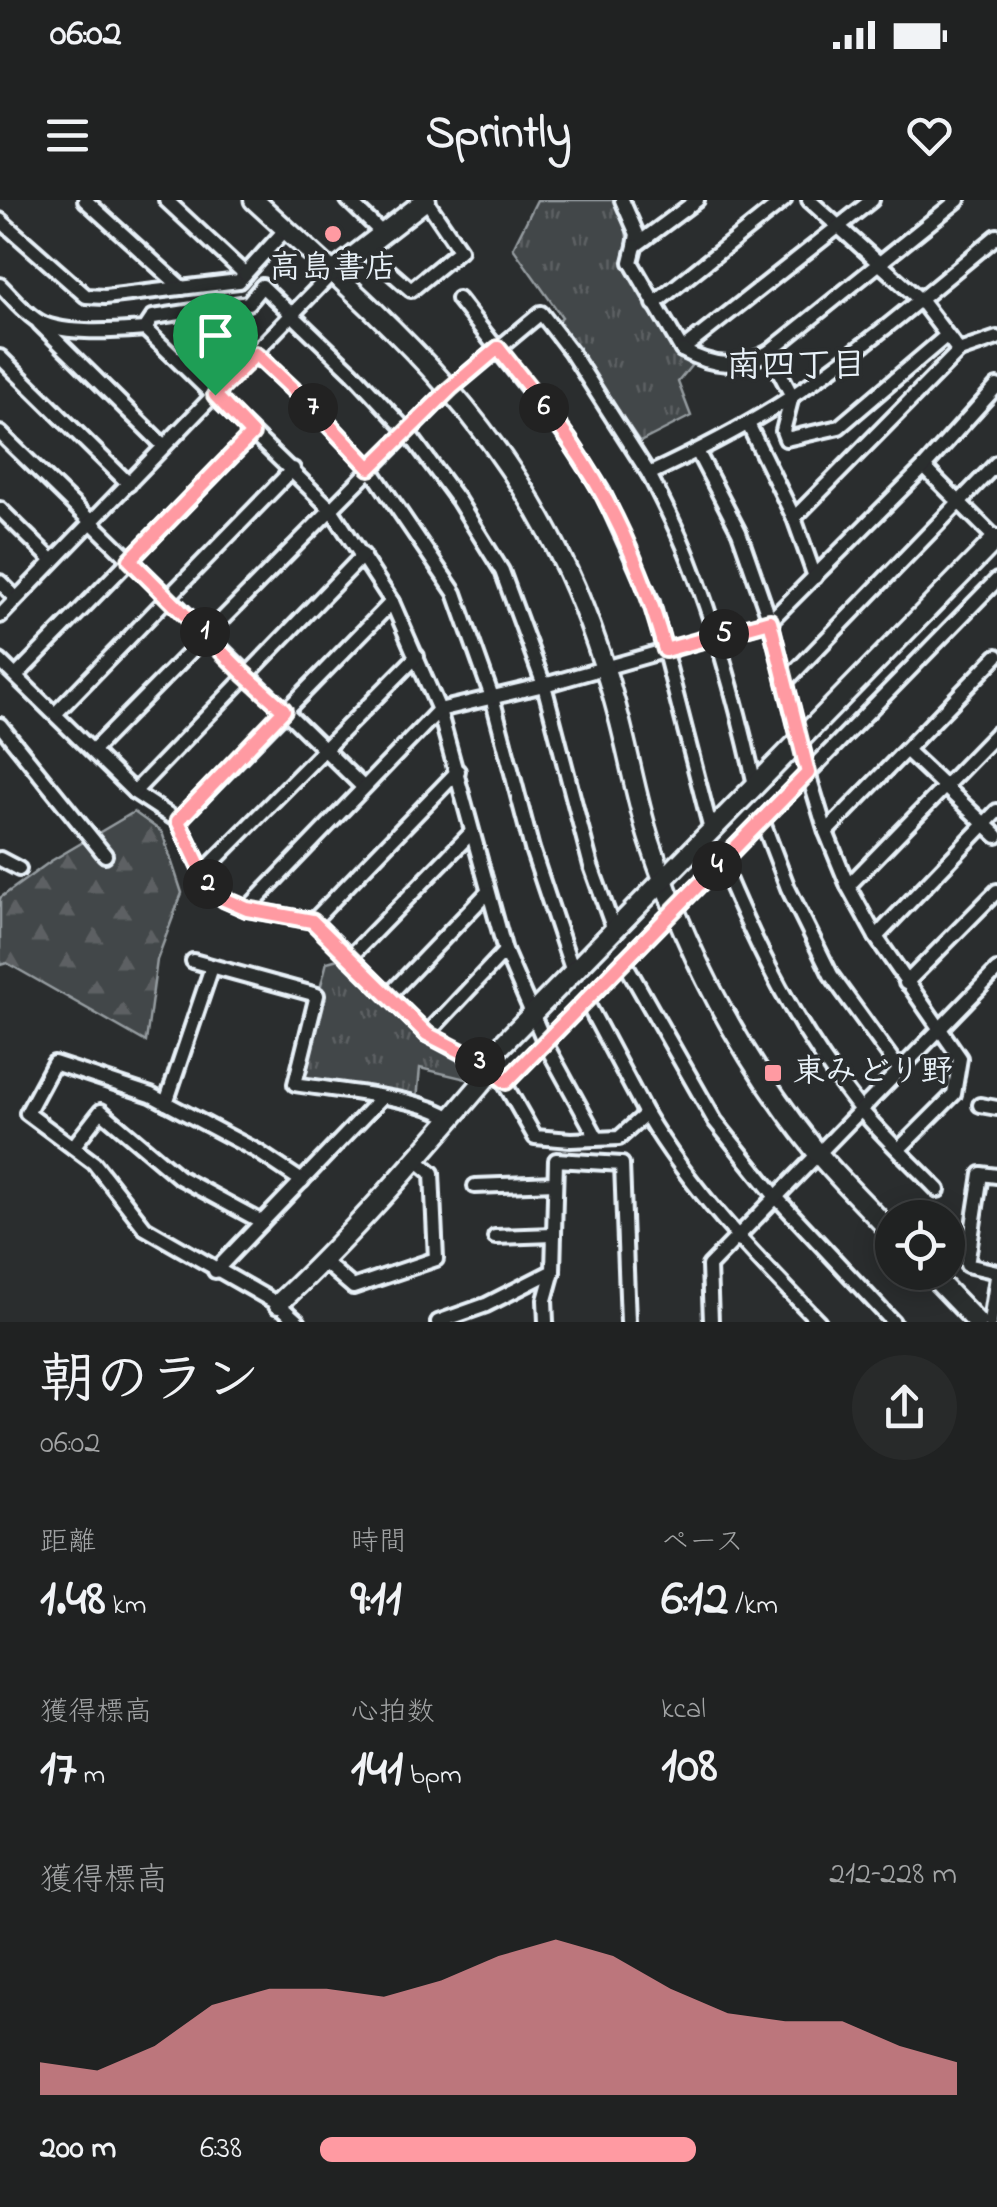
<!DOCTYPE html>
<html lang="ja">
<meta charset="utf-8">
<style>
:root{--surface:#202222;--page:#282a2a;--text:#f1f3f6;--muted:#a2a4a5;--line:#3d3f40;--accent:#ff9aa2}
body{margin:0;font-family:"Indie Flower","Klee One",sans-serif;background:var(--page);color:var(--text);height:100vh;display:flex;flex-direction:column;font-size:38px;white-space:nowrap}
*{box-sizing:border-box;margin:0}
p{font-size:32px;color:var(--muted)}
.icon{flex:none;width:55px;height:55px;fill:none;stroke:currentColor;stroke-width:2;stroke-linecap:round;stroke-linejoin:round}
.map{position:relative;height:1122px;overflow:hidden}
.sheet{display:flex;flex-direction:column;background:var(--surface);flex:1}
.sheet>*{flex:none}
.tools{position:absolute;left:875px;top:1000px;display:grid;gap:20px}
.tools a{display:grid;place-items:center;width:90px;height:90px;border-radius:50%;background:var(--surface);box-shadow:0 5px 25px #0003,0 0 0 2px var(--line);font-size:50px}
.pin{position:absolute;display:grid;place-items:center;width:85px;height:85px;color:#fff;margin:-102px -42px;border-radius:50% 50% 50% 0;rotate:-45deg;box-shadow:0 0 10px #0007}
.pin .icon{rotate:45deg}
.km{position:absolute;width:50px;height:50px;margin:-25px;border-radius:50%;background:#222;color:#fff;font-size:28px;line-height:50px;text-align:center}
.round{display:grid;place-items:center;flex:none;width:105px;height:105px;border-radius:52px;background:var(--page)}
.summary{display:flex;align-items:center;justify-content:space-between;height:170px;padding:0 40px}
h1{font-size:55px;font-weight:800;line-height:75px}
.stats{display:grid;grid-template-columns:repeat(3,1fr);gap:15px;height:170px;padding:10px 40px}
.stats div{display:grid;align-content:center}
.stats b{font-size:50px;font-weight:800}
.stats small{font-size:28px;font-weight:400}
.stats p{font-size:28px}
.chart{height:280px;padding:20px 40px}
.chart p{display:flex;justify-content:space-between}
.chart svg{width:100%;height:180px;margin-top:10px;fill:var(--accent);opacity:.7}
ul{padding:0 40px;list-style:none;font-size:32px}
li{display:grid;grid-template-columns:160px 120px 1fr;align-items:center;height:75px}
li i{height:25px;border-radius:12px;background:var(--accent)}
.status{display:flex;justify-content:space-between;align-items:center;height:70px;padding:0 50px;background:var(--surface);direction:ltr}
.status svg{height:28px;fill:currentColor}
header{display:flex;justify-content:space-between;align-items:center;height:130px;padding:0 40px;background:var(--surface);font-size:45px;font-weight:800}
.map>svg:first-child{display:block}
.forest{fill:url(#forest-firs);stroke:#959ca0;stroke-width:2.5}
.park{fill:url(#park-tufts);stroke:#959ca0;stroke-width:2.5}
.lines{fill:none;stroke-linecap:round;stroke-linejoin:round}
.street-casing{stroke:#e8f1f8;stroke-width:20}
.secondary-casing{stroke:#e8f1f8;stroke-width:25}
.street{stroke:#2a2d2e;stroke-width:12}
.secondary{stroke:#2a2d2e;stroke-width:18}
.route-casing{stroke:#fff;stroke-width:20}
.route{stroke:#ff9aa2;stroke-width:12}
.poi-dot{fill:#ff9aa2;stroke:#2a2d2e;stroke-width:4}
.labels{text-anchor:middle;dominant-baseline:central;stroke-width:8;stroke-linejoin:round;paint-order:stroke}
.poi-label{font-size:32px;font-weight:bold;fill:#e8f1f8;stroke:#2a2d2e}
.neighbourhood-label{font-size:35px;font-weight:bold;fill:#e8f1f8;stroke:#2a2d2e}
</style>
<div class="status"><b>06:02</b><svg viewBox="0 0 49 12"><path d="M0 12V9h3v3zM5 12V6h3v6zM10 12V3h3v9zM15 12V0h3v12zM26 1h20v11H26zM47 4h2v5h-2z"/></svg></div>
<header><svg class="icon" aria-label="menu" viewBox="0 0 24 24"><path d="M4 6h16M4 12h16M4 18h16"/></svg>Sprintly<svg class="icon" aria-label="heart" viewBox="0 0 24 24"><path d="M12 20l-8-8c-3-5 5-10 8-4 3-6 11-1 8 4z"/></svg></header>
<div class="map">
<svg width="997" height="1122" viewBox="0 0 997 1122">
<defs>
<pattern id="forest-firs" width="22" height="20" patternUnits="userSpaceOnUse" patternTransform="scale(2.5)"><rect width="22" height="20" fill="#424648"/><path d="M5 1l3.5 6h-7zM16 11l3.5 6h-7z" fill="#5d6163"/></pattern>
<pattern id="park-tufts" width="24" height="20" patternUnits="userSpaceOnUse" patternTransform="scale(2.5)"><rect width="24" height="20" fill="#424648"/><path d="M3 7l-1-3M5 7V3M7 7l1-3M15 17l-1-3M17 17v-4M19 17l1-3" fill="none" stroke="#5d6163"/></pattern>
</defs>
<rect width="100%" height="100%" fill="#2a2d2e"/>
<filter id="ink" filterUnits="userSpaceOnUse"><feTurbulence type="fractalNoise" baseFrequency=".01" numOctaves="2"/><feDisplacementMap in="SourceGraphic" scale="20" xChannelSelector="R" yChannelSelector="G"/><feConvolveMatrix kernelMatrix="1 2 1 2 8 2 1 2 1" color-interpolation-filters="sRGB"/></filter>
<g filter="url(#ink)">
<path class="forest" d="M134,612L162,632L182,693L157,760L146,842L7,763L0,765V698L51,661Z"/>
<g class="park">
<path d="M537,0H621L631,62L691,166L678,182L691,216L640,242L557,123L562,117L513,48Z"/>
<path d="M342,758L405,819L483,869L470,880L420,868L417,900L296,881L327,762Z"/>
</g>
<g class="lines">
<defs>
<g id="street">
<path d="M85,0L182,88"/>
<path d="M348,0L383,34"/>
<path d="M622,0L637,34L635,46L697,0"/>
<path d="M809,0L920,100L959,151L997,138"/>
<path d="M0,20L86,96L105,97L239,81L245,74L166,0"/>
<path d="M635,46L631,62L682,150L872,0"/>
<path d="M364,49L411,90L460,50L426,0"/>
<path d="M245,74L286,29"/>
<path d="M0,85C11,96 22,110 35,119C57,136 117,131 145,129L153,117L248,103L262,86L353,173L407,231L458,300L502,371L544,485L591,666L614,730"/>
<path d="M458,99L569,240L603,293L652,402L711,630"/>
<path d="M654,104L784,0"/>
<path d="M39,123L164,246"/>
<path d="M145,129L331,309L392,402L439,510L505,751L545,843L597,938"/>
<path d="M946,136L839,227L786,239L783,231L792,196L769,152L958,0"/>
<path d="M682,150C713,167 738,169 769,152"/>
<path d="M255,154L316,211L370,268L455,393L492,497L532,649L573,772"/>
<path d="M0,157L129,284"/>
<path d="M748,224L794,318L815,377"/>
<path d="M0,233L363,587"/>
<path d="M697,251L739,332L770,421L808,573L826,632L848,686L876,737L960,858L954,894L899,949"/>
<path d="M924,267L997,340"/>
<path d="M649,274C663,302 678,330 689,359C718,433 738,508 755,585"/>
<path d="M0,309L52,360"/>
<path d="M794,318L959,151"/>
<path d="M0,382L16,398"/>
<path d="M0,416L333,72"/>
<path d="M0,461L134,592L178,621L208,684L224,699L247,709L313,721L427,834L488,867"/>
<path d="M16,476L253,234"/>
<path d="M787,480L997,263"/>
<path d="M55,514L293,269"/>
<path d="M0,525L105,655"/>
<path d="M93,550L451,188L541,113L571,152L649,274C698,251 746,227 791,197C863,149 930,91 997,36"/>
<path d="M906,550L997,636"/>
<path d="M134,592L363,355"/>
<path d="M762,620L788,688L831,775L899,869"/>
<path d="M178,621L392,402"/>
<path d="M826,632L997,456"/>
<path d="M0,659L19,669"/>
<path d="M721,662C758,751 797,829 857,905C881,935 911,962 938,990"/>
<path d="M202,673L417,456"/>
<path d="M848,686L997,533"/>
<path d="M247,709L439,510L544,485L770,421L924,267L997,186"/>
<path d="M313,721L458,571"/>
<path d="M876,737L997,611"/>
<path d="M349,758L471,633"/>
<path d="M193,761L317,795L295,884C336,891 420,896 452,919"/>
<path d="M624,761L715,921L776,997L893,1122"/>
<path d="M906,783L997,691"/>
<path d="M389,795L487,693"/>
<path d="M586,801L646,914"/>
<path d="M427,834L505,751"/>
<path d="M502,879L535,937L571,940L619,938L646,914C693,993 755,1056 819,1122"/>
<path d="M506,882L997,380"/>
<path d="M166,903L212,767"/>
<path d="M980,905L997,908"/>
<path d="M73,947L101,911L179,977L262,1022"/>
<path d="M997,976L981,974L967,1065L997,1072"/>
<path d="M475,986L555,983"/>
<path d="M495,1037L554,1035"/>
<path d="M324,1062L353,1087L436,1059L432,973L415,959"/>
<path d="M215,1071L381,898"/>
<path d="M298,1122L278,1104L145,1028L94,963L27,913L54,863L151,895L257,951L302,981"/>
<path d="M438,1122L486,1105L553,1071L556,960L622,964L628,1122"/>
<path d="M546,1122L545,1100L553,1071"/>
<path d="M711,1122L709,1066L997,770"/>
<path d="M990,1122L997,1077"/>
</g>
<g id="secondary">
<path d="M254,0C382,118 493,209 568,372C590,420 607,471 620,522C630,561 637,601 649,639C686,754 740,856 815,950C839,979 867,1006 892,1033"/>
<path d="M333,72L426,0"/>
<path d="M929,1072L977,1122"/>
<path d="M278,1104C355,1032 424,951 492,871L488,867L494,853L996,339"/>
</g>
</defs>
<use href="#street" class="street-casing"/>
<use href="#secondary" class="secondary-casing"/>
<use href="#street" class="street"/>
<use href="#secondary" class="secondary"/>
</g>
</g>
<g class="lines" filter="url(#ink)">
<defs>
<path id="route" d="M498,148C522,179 547,208 569,240C613,303 645,377 665,450L770,421L808,573L506,882L478,860L427,834L312,721L247,709L224,699L208,684L178,621L284,510L244,474L130,360L252,234L215,195L256,154L316,211L370,268L451,188Z"/>
</defs>
<use href="#route" class="route-casing"/>
<use href="#route" class="route"/>
</g>
<g class="poi-dot">
<circle cx="333" cy="34" r="10"/>
<rect x="763" y="863" width="20" height="20" rx="5"/>
</g>
<g class="labels">
<g class="poi-label">
<text x="333" y="69">高島書店</text>
<text x="793" y="873" text-anchor="start">東みどり野</text>
</g>
<g class="neighbourhood-label">
<text x="796" y="167">南四丁目</text>
</g>
</g>
</svg>
<div class="tools">
<a><svg class="icon" aria-label="locate" viewBox="0 0 24 24"><circle cx="12" cy="12" r="6"/><path d="M12 2v4M12 18v4M2 12h4M18 12h4"/></svg></a>
</div>
<div class="pin" style="left:215px;top:195px;background:#1e9e55"><svg class="icon" aria-label="arrive" viewBox="0 0 24 24"><path d="M6 21V4h12l-3 4 3 4H6"/></svg></div>
<b class="km" style="left:205px;top:432px">1</b>
<b class="km" style="left:208px;top:684px">2</b>
<b class="km" style="left:480px;top:862px">3</b>
<b class="km" style="left:717px;top:666px">4</b>
<b class="km" style="left:724px;top:434px">5</b>
<b class="km" style="left:544px;top:208px">6</b>
<b class="km" style="left:313px;top:208px">7</b>
</div>
<section class="sheet">
<div class="summary"><div><h1>朝のラン</h1><p>06:02</p></div><a class="round"><svg class="icon" aria-label="share" viewBox="0 0 24 24"><path d="M12 15V3M7 8l5-5 5 5M5 13v7h14v-7"/></svg></a></div>
<div class="stats">
<div><p>距離</p><b>1.48<small> km</small></b></div>
<div><p>時間</p><b>9:11</b></div>
<div><p>ペース</p><b>6:12<small> /km</small></b></div>
</div>
<div class="stats">
<div><p>獲得標高</p><b>17<small> m</small></b></div>
<div><p>心拍数</p><b>141<small> bpm</small></b></div>
<div><p>kcal</p><b>108</b></div>
</div>
<div class="chart"><p><span>獲得標高</span>212–228 m</p>
<svg viewBox="0 0 160 44" preserveAspectRatio="none"><path d="M0 44V36L10 38L20 32L30 22L40 18L50 18L60 20L70 16L80 10L90 6L100 10L110 18L120 24L130 26L140 26L150 32L160 36V44z"/></svg>
</div>
<ul>
<li><b>200 m</b>6:38<i style="width:59%"></i></li>
</ul>
</section>
